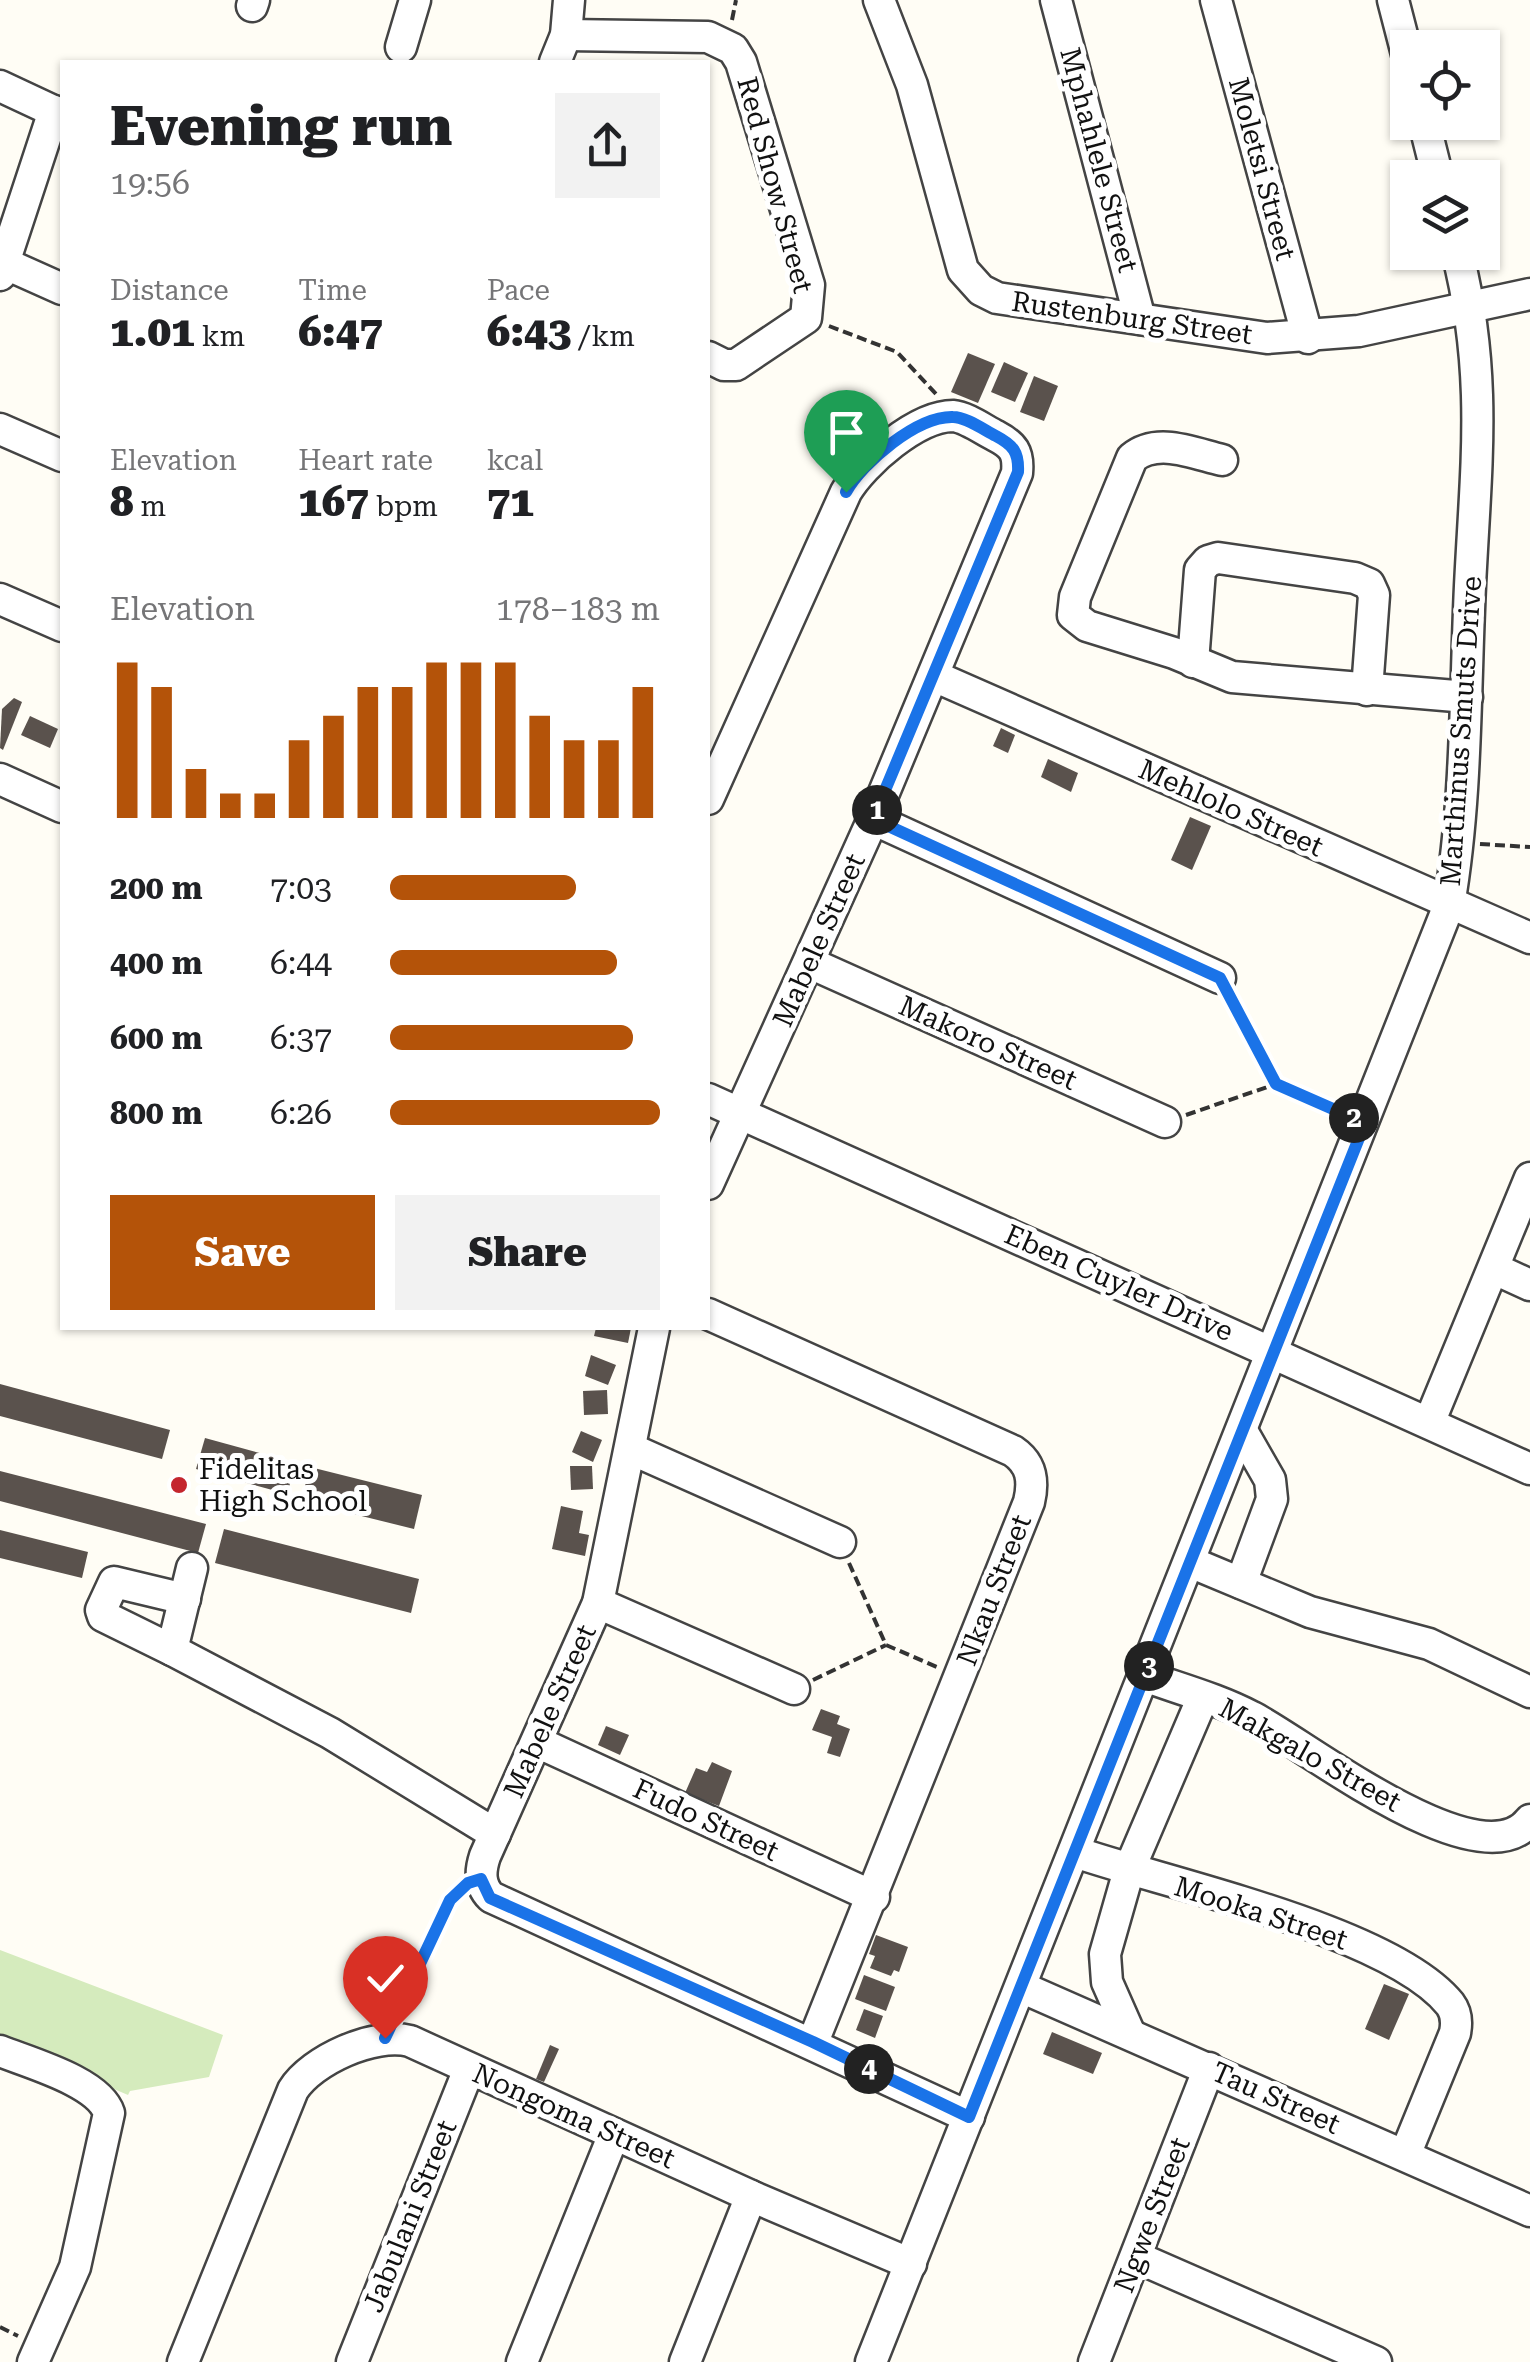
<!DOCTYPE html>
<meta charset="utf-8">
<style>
:root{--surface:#fff;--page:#f2f2f2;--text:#202124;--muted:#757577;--accent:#b45309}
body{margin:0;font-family:"Roboto Serif",serif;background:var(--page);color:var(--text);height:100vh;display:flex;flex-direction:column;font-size:38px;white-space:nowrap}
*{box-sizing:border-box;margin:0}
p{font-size:32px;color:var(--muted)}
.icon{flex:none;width:55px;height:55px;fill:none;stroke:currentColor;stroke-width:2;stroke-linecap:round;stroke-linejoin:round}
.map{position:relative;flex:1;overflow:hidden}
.sheet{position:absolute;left:60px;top:60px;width:650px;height:1270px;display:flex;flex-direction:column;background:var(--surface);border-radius:0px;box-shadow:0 2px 8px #0004}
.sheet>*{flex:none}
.controls{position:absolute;left:1390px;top:30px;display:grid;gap:20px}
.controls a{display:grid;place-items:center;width:110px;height:110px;border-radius:0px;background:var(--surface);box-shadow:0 2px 8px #0004;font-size:50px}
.pin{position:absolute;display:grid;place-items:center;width:85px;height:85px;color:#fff;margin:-102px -42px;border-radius:50% 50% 50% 0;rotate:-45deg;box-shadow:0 0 10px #0007}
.pin .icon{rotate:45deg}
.km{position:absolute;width:50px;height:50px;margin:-25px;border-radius:50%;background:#222;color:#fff;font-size:28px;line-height:50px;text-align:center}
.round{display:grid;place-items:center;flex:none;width:105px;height:105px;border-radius:0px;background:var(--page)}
.head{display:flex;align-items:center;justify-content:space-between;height:170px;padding:0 50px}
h1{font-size:55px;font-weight:800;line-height:75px}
.metrics{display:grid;grid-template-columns:repeat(3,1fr);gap:15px;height:170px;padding:10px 50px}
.metrics div{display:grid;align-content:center}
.metrics b{font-size:42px;font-weight:800}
.metrics small{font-size:28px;font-weight:400}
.metrics p{font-size:28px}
.chart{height:280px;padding:20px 50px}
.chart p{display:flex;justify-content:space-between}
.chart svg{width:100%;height:180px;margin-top:10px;stroke:var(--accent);stroke-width:6}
.cta{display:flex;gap:20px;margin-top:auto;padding:20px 50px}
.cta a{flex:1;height:115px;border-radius:0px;background:var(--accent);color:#fff;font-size:40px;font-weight:800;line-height:115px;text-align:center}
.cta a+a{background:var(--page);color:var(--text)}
ul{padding:0 50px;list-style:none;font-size:32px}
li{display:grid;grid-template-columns:160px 120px 1fr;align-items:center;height:75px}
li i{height:25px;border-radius:12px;background:var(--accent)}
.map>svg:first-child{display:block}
.green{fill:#d5ebbd}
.building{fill:#5a524d}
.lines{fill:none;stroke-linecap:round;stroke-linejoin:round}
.minor-casing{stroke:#444;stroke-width:35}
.path{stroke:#333;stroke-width:4;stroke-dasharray:10 5;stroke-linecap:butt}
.minor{stroke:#fff;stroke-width:30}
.route-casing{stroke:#fff;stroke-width:20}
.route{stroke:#1a73e8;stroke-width:12}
.poi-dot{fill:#c4262e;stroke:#fff;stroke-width:4}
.labels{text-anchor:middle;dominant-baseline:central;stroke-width:10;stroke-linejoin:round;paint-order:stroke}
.street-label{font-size:28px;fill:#111;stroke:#fff}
.poi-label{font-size:28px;fill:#111;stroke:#fff;text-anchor:start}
</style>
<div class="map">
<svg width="1530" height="2362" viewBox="0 0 1530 2362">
<rect width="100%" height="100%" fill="#fffdf5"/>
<path class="green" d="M0,1950L223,2035L209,2077L130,2091L128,2095L0,2040Z"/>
<g class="building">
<path d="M968,353L995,364L978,403L951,392Z"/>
<path d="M1004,362L1028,373L1015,402L991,392Z"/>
<path d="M1034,376L1058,386L1044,421L1020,412Z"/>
<path d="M14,698L22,702L3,750L0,748L2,709Z"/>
<path d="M30,716L58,729L50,748L21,735Z"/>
<path d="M1001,728L1015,735L1008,753L993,746Z"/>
<path d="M1048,759L1078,773L1071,792L1041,777Z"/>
<path d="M1190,817L1211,826L1192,870L1171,860Z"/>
<path d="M596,1328H631L628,1343L594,1336Z"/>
<path d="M591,1355L616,1365L608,1385L585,1376Z"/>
<path d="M0,1384L170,1430L162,1459L0,1416Z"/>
<path d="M607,1390L608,1414L584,1415L583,1391Z"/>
<path d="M581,1431L602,1440L593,1462L572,1452Z"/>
<path d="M205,1438L296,1463L287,1494L196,1469Z"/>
<path d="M570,1466H592L593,1489L571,1490Z"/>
<path d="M310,1467L422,1495L414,1529L301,1501Z"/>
<path d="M0,1471L206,1524L198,1553L0,1501Z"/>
<path d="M561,1506L583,1511L579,1533L589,1535L585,1556L552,1549Z"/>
<path d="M224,1529L419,1579L411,1613L215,1563Z"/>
<path d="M0,1530L88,1552L82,1578L0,1558Z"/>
<path d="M821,1709L840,1716L837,1724L850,1729L840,1757L827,1753L832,1737L812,1730Z"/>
<path d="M606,1726L629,1735L620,1755L598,1745Z"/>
<path d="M712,1762L732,1771L719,1806L685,1793L696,1768L707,1772Z"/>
<path d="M876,1935L908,1947L899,1972L894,1970L891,1976L870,1968L875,1956L869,1954Z"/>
<path d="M864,1975L895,1987L886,2011L855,1999Z"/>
<path d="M1384,1984L1409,1994L1389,2040L1365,2029Z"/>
<path d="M864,2009L883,2016L875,2038L856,2030Z"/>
<path d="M1052,2032L1102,2053L1093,2074L1043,2054Z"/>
<path d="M550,2045L559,2049L544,2082L536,2079Z"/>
</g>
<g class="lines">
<defs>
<g id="minor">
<path d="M879,0L912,85L963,270L981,290L997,298L1267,338L1359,331L1530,294"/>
<path d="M1056,0L1140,319"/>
<path d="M1216,0L1308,338"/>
<path d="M1393,0L1408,58"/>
<path d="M252,6L254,0"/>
<path d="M566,35L708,37L733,49L741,62L809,285L806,318L736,365H724L708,357"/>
<path d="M401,47L415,0"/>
<path d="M555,62L566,35L569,0"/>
<path d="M0,86L62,115"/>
<path d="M1424,122L1438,178"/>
<path d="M4,263L62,289"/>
<path d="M0,275L54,111"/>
<path d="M0,429L62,456"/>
<path d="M1222,460C1193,453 1157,437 1132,458L1075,597L1073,615L1087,626L1174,653L1232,677L1467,697"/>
<path d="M0,599L62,626"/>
<path d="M1193,662L1200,570L1208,561L1218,558L1355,578L1369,584L1374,595L1367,690"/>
<path d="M934,676L1530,938"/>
<path d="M0,779L62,807"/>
<path d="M708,799L846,492C863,463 917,416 953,416C966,417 984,430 996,436C1013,445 1019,452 1017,473L873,819L708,1184"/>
<path d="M873,819L1220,978"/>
<path d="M810,963L1165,1122"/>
<path d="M708,1099L1530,1469"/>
<path d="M1495,1269L1530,1285"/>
<path d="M708,1314L1013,1451C1032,1464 1034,1481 1029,1502L813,2042"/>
<path d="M654,1328L598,1603L485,1856C480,1871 479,1885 491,1897L969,2117"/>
<path d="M1429,1423L1530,1178"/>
<path d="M631,1449L840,1542"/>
<path d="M1190,1562L1310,1612L1429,1644L1530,1692"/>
<path d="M192,1568L172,1650L330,1733L495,1834"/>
<path d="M1241,1583L1272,1499L1270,1480L1242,1431"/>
<path d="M598,1603L794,1689"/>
<path d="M172,1650L103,1616L101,1610L114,1582L185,1599"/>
<path d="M1144,1676C1180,1689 1218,1699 1252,1717C1302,1742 1481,1885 1530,1820"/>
<path d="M537,1742L874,1897"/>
<path d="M1075,1852C1168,1884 1391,1931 1450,2004C1456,2012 1457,2023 1455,2033L1405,2155"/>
<path d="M1021,1987L1530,2211"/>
<path d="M1130,2034L1107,1982L1105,1954L1129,1870L1203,1697"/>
<path d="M0,2051C30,2063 99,2082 109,2113L75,2267L33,2362"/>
<path d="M1136,2257L1376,2362"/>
<path d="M183,2362L293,2090C312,2060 374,2032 410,2041L751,2196L911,2264"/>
<path d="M352,2362L469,2069"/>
<path d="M522,2362L614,2134"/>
<path d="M685,2362L751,2196"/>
<path d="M871,2362L1449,905C1467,800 1465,692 1470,586C1476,464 1488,373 1457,252"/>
<path d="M1094,2362L1209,2068"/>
</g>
</defs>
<use href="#minor" class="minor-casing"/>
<g class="path">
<path d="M732,20L736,0"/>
<path d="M829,326L897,352L936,394"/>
<path d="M1480,844L1530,847"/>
<path d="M1230,998L1276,1084L1343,1113"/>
<path d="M1186,1115L1276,1084"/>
<path d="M849,1563L886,1645L937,1667"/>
<path d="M813,1680L886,1645"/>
<path d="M398,2017L450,1900L459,1891"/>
<path d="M0,2327L18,2336"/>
</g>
<use href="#minor" class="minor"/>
</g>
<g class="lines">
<defs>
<path id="route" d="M385,2038L450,1900L468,1883L481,1879L490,1898L813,2042L969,2117L1365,1123L1276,1084L1220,978L873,819L1018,472C1019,452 1013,445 996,436C984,430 966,417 953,417C917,416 863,462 846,492"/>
</defs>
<use href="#route" class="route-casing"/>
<use href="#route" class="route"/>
</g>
<circle class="poi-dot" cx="179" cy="1485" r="10"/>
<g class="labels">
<g class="street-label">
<text transform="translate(1099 160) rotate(75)">Mphahlele Street</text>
<text transform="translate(1262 169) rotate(75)">Moletsi Street</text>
<text transform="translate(775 185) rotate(75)">Red Show Street</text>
<text transform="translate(1132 318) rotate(8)">Rustenburg Street</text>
<text transform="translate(1461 731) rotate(-86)">Marthinus Smuts Drive</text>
<text transform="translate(1231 808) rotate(24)">Mehlolo Street</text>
<text transform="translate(819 940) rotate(-66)">Mabele Street</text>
<text transform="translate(988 1043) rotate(24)">Makoro Street</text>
<text transform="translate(1119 1283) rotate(24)">Eben Cuyler Drive</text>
<text transform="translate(994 1590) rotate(-69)">Nkau Street</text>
<text transform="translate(550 1711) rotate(-66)">Mabele Street</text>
<text transform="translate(1310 1755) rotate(29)">Makgalo Street</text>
<text transform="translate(706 1820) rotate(25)">Fudo Street</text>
<text transform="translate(1261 1913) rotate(18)">Mooka Street</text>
<text transform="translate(1276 2098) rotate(24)">Tau Street</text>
<text transform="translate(574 2116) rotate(24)">Nongoma Street</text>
<text transform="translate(1152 2215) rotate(-69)">Ngwe Street</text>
<text transform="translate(410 2216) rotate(-68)">Jabulani Street</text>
</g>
<g class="poi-label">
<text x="199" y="1469">Fidelitas<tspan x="199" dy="32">High School</tspan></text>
</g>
</g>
</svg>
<div class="controls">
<a><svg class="icon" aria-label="locate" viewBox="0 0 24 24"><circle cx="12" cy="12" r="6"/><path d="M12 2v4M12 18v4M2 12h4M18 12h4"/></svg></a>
<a><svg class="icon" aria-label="layers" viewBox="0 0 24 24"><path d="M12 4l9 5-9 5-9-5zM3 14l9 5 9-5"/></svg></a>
</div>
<div class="pin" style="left:846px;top:492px;background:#1e9e55"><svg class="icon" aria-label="arrive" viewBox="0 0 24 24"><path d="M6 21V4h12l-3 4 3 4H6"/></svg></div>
<div class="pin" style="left:385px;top:2038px;background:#d93025"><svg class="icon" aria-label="check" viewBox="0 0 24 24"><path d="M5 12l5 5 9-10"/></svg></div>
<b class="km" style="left:877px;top:810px">1</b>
<b class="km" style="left:1354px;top:1118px">2</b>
<b class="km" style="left:1149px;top:1666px">3</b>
<b class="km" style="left:869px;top:2069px">4</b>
<section class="sheet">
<div class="head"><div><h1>Evening run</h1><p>19:56</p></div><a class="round"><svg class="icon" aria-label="share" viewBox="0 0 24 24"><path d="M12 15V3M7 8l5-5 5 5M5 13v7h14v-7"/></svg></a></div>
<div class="metrics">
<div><p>Distance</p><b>1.01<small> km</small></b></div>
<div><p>Time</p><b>6:47</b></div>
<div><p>Pace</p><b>6:43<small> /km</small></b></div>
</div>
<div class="metrics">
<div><p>Elevation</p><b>8<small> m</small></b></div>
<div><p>Heart rate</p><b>167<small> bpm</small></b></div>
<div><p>kcal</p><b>71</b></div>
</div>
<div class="chart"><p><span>Elevation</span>178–183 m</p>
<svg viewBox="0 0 160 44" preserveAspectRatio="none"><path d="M5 44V6M15 44V12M25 44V32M35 44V38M45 44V38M55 44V25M65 44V19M75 44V12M85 44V12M95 44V6M105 44V6M115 44V6M125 44V19M135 44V25M145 44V25M155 44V12"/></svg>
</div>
<ul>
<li><b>200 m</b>7:03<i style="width:69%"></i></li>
<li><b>400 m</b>6:44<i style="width:84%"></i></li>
<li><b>600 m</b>6:37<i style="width:90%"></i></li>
<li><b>800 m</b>6:26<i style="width:100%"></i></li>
</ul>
<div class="cta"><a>Save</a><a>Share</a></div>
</section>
</div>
